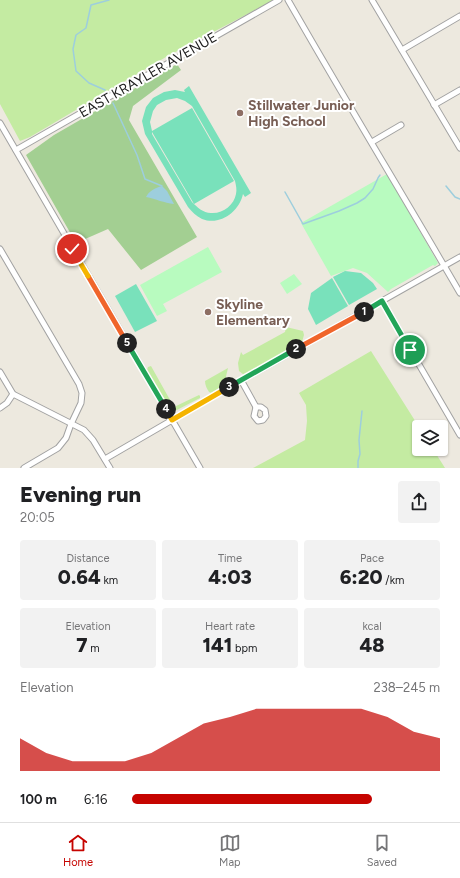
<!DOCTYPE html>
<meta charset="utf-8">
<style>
:root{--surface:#fff;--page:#f2f2f2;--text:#202124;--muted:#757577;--line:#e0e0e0;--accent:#c60400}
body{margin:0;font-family:Figtree,sans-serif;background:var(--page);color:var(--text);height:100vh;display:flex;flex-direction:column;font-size:15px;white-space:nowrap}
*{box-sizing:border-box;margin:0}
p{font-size:13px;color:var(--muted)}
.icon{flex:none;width:22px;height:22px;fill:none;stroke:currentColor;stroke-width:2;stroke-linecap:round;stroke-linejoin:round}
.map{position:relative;height:468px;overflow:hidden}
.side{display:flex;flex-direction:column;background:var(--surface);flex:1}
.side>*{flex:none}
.buttons{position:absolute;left:412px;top:420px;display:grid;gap:8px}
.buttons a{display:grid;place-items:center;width:36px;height:36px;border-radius:4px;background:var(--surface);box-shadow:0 1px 3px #0004;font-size:20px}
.pin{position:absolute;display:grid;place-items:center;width:34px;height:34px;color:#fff;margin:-17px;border:2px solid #fff;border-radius:50%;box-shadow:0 1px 4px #0007}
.km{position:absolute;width:20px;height:20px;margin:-10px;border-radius:50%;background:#222;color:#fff;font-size:11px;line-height:20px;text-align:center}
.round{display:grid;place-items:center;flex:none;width:42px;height:42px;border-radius:4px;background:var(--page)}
.summary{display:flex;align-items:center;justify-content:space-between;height:68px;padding:0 20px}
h1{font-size:22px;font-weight:800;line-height:30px}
.figures{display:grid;grid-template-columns:repeat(3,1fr);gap:6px;height:68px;padding:4px 20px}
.figures div{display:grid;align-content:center;border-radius:4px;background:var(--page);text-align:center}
.figures b{font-size:20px;font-weight:800}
.figures small{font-size:11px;font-weight:400}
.figures p{font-size:11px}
.chart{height:112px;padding:8px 20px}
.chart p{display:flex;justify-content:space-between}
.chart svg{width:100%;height:72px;margin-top:4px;fill:var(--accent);opacity:.7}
ul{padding:0 20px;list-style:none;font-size:13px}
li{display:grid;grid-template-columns:64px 48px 1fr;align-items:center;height:30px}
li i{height:10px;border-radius:5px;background:var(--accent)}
.dock{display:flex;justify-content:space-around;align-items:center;height:56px;border-top:1px solid var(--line);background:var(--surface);font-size:11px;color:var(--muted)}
.dock a{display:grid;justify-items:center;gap:2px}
.dock .on{color:var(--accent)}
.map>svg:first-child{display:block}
.grass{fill:#c4eba2}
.forest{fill:#a3cf92}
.park{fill:#b8fbbf}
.pitch{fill:#79e1bb;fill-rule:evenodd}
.water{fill:#9dcedd}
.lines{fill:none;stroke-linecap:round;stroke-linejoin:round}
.stream{stroke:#9dcedd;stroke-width:1.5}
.minor-casing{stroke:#a2a2a2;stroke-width:7}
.minor{stroke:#fff;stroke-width:5}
.split-1-casing{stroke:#fff;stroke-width:8}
.split-2-casing{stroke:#fff;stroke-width:8}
.split-3-casing{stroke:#fff;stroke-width:8}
.split-4-casing{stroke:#fff;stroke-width:8}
.split-5-casing{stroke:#fff;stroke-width:8}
.split-6-casing{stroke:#fff;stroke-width:8}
.split-7-casing{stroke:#fff;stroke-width:8}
.split-1{stroke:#22a559;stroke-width:5}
.split-2{stroke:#f0652b;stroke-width:5}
.split-3{stroke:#22a559;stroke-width:5}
.split-4{stroke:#f5b400;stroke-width:5}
.split-5{stroke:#22a559;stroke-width:5}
.split-6{stroke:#f0652b;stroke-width:5}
.split-7{stroke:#f5b400;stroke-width:5}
.education-dot{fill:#8d6e63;stroke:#fff;stroke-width:1.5}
.labels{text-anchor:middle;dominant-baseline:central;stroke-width:4;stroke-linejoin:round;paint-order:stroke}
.street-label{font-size:14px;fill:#1b1b1b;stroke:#fff}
.education-label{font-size:14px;font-weight:bold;fill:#785e54;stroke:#fff;text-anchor:start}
</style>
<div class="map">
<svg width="460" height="468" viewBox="0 0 460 468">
<rect width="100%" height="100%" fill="#ede9df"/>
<g class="grass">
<path d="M0,0H274L166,57L30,137L20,141L0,104Z"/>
<path d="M286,327L303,331L304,335L302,342L244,375L239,371L238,363L241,352L243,355L285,332Z"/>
<path d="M371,351L419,427V449H433L445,468H253L305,440L307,421L306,405L299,393Z"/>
<path d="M151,366L174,407L199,395L200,396V398L173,412L171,410L147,370L148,367Z"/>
<path d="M228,368L224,385L211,393L209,392C207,389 205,385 205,381Z"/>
</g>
<path class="forest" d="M177,64L181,70L133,106L129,120L197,237L141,270L108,229L76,243L26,155L54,135Z"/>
<g class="park">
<path d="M387,174L438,263L435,266L433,265L391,289L388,292L367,273L353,268L331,276L301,223Z"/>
<path d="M208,247L222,272L163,304L167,311L157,316L140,285Z"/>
<path d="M294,274L302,284L287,294L280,283Z"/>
</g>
<g class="pitch">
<path d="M189,86L251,193L245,197L243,194C239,212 220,226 202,219C196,216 192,212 188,207L145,134L142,121L146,107L153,98L164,92L175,90L185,92L184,90ZM177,98L185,101L192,106L235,181C236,185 237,190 236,194C234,205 223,214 211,213C203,213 197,207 192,202L152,134V132L194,204L234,181L192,108L152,131L150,122L153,111L157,105L166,100Z"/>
<path d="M345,271L361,273L373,283L377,289L349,305L333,277Z"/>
<path d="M332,278L348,306L316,325L308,309L311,293Z"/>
<path d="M136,284L157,321L135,332L115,296Z"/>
</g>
<path class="water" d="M162,186L167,191L174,204C164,203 156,199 146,197C149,191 155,188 162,186Z"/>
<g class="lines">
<g class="stream">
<path d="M105,90L89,83L76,71L73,49L76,35L86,28L91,5L109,0"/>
<path d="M113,103L137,155L145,179L162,186"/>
<path d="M446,186L455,197L460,199"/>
<path d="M285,192L303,224L339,211L357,203L365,198L373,189L378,178L380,175"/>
<path d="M358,468V461L360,454L359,440L362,411"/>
</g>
<defs>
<g id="minor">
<path d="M288,0C344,98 403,195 460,293"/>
<path d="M372,0L460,148"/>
<path d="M402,50L460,16"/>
<path d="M434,105L460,90"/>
<path d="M0,123L200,468"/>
<path d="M372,142L401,125"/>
<path d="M16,150L279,0"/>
<path d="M0,249L79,384L82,393L81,403L71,424L66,438L58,448L24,468"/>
<path d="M382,301L460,435"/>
<path d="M0,372L13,394L84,430L93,440L110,468"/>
<path d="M241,380L256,407"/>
<path d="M256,407H261L265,410L266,416L263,420L258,421L254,416Z"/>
<path d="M0,408L7,403L13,394"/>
<path d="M105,459L210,398L460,257"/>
</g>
</defs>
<use href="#minor" class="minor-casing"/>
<use href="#minor" class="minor"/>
</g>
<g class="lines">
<defs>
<path id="split-1" d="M364,312L382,301L410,350"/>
<path id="split-2" d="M296,349L364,312"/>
<path id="split-3" d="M229,387L296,349"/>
<path id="split-4" d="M166,409L172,420L229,387"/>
<path id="split-5" d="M127,343L166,409"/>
<path id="split-6" d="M88,276L127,343"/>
<path id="split-7" d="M72,249L88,276"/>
</defs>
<use href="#split-1" class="split-1-casing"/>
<use href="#split-2" class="split-2-casing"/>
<use href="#split-3" class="split-3-casing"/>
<use href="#split-4" class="split-4-casing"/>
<use href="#split-5" class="split-5-casing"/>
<use href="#split-6" class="split-6-casing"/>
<use href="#split-7" class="split-7-casing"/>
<use href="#split-1" class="split-1"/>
<use href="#split-2" class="split-2"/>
<use href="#split-3" class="split-3"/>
<use href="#split-4" class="split-4"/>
<use href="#split-5" class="split-5"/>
<use href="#split-6" class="split-6"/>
<use href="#split-7" class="split-7"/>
</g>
<g class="education-dot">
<circle cx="240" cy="113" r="4"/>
<circle cx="208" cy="312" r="4"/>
</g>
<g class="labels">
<g class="street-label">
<text transform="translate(148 75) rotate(-30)">EAST KRAYLER AVENUE</text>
</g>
<g class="education-label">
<text x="248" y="105">Stillwater Junior<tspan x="248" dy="16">High School</tspan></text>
<text x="216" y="304">Skyline<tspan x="216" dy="16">Elementary</tspan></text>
</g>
</g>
</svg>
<div class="buttons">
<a><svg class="icon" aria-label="layers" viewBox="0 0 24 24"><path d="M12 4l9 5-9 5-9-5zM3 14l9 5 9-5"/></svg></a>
</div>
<div class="pin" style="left:410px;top:350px;background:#1e9e55"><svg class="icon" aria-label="arrive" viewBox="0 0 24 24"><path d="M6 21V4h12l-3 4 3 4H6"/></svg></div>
<div class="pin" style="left:72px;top:249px;background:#d93025"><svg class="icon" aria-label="check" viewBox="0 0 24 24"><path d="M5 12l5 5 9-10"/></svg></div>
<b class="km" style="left:364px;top:312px">1</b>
<b class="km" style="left:296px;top:349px">2</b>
<b class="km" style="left:229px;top:387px">3</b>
<b class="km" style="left:166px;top:409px">4</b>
<b class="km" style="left:127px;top:343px">5</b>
</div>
<section class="side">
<div class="summary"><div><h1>Evening run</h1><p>20:05</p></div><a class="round"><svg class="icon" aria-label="share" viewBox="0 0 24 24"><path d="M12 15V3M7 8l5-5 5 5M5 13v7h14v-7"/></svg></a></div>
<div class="figures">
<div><p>Distance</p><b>0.64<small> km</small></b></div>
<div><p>Time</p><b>4:03</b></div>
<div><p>Pace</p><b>6:20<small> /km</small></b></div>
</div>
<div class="figures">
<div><p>Elevation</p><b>7<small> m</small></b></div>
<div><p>Heart rate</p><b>141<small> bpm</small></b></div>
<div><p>kcal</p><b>48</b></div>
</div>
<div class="chart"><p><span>Elevation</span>238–245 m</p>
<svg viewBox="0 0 160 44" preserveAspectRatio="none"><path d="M0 44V24L10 33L20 38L30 38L40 38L50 33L60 24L70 15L80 11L90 6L100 6L110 6L120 6L130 6L140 11L150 20L160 24V44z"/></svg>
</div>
<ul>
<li><b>100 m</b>6:16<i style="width:78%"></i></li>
</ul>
</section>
<nav class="dock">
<a class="on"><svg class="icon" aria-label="home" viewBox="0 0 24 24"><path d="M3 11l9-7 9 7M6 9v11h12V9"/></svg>Home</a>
<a><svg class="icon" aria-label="map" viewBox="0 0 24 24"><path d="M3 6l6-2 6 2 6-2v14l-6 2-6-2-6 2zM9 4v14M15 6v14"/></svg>Map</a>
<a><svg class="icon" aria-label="saved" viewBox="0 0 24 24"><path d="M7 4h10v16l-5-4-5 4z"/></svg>Saved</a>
</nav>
